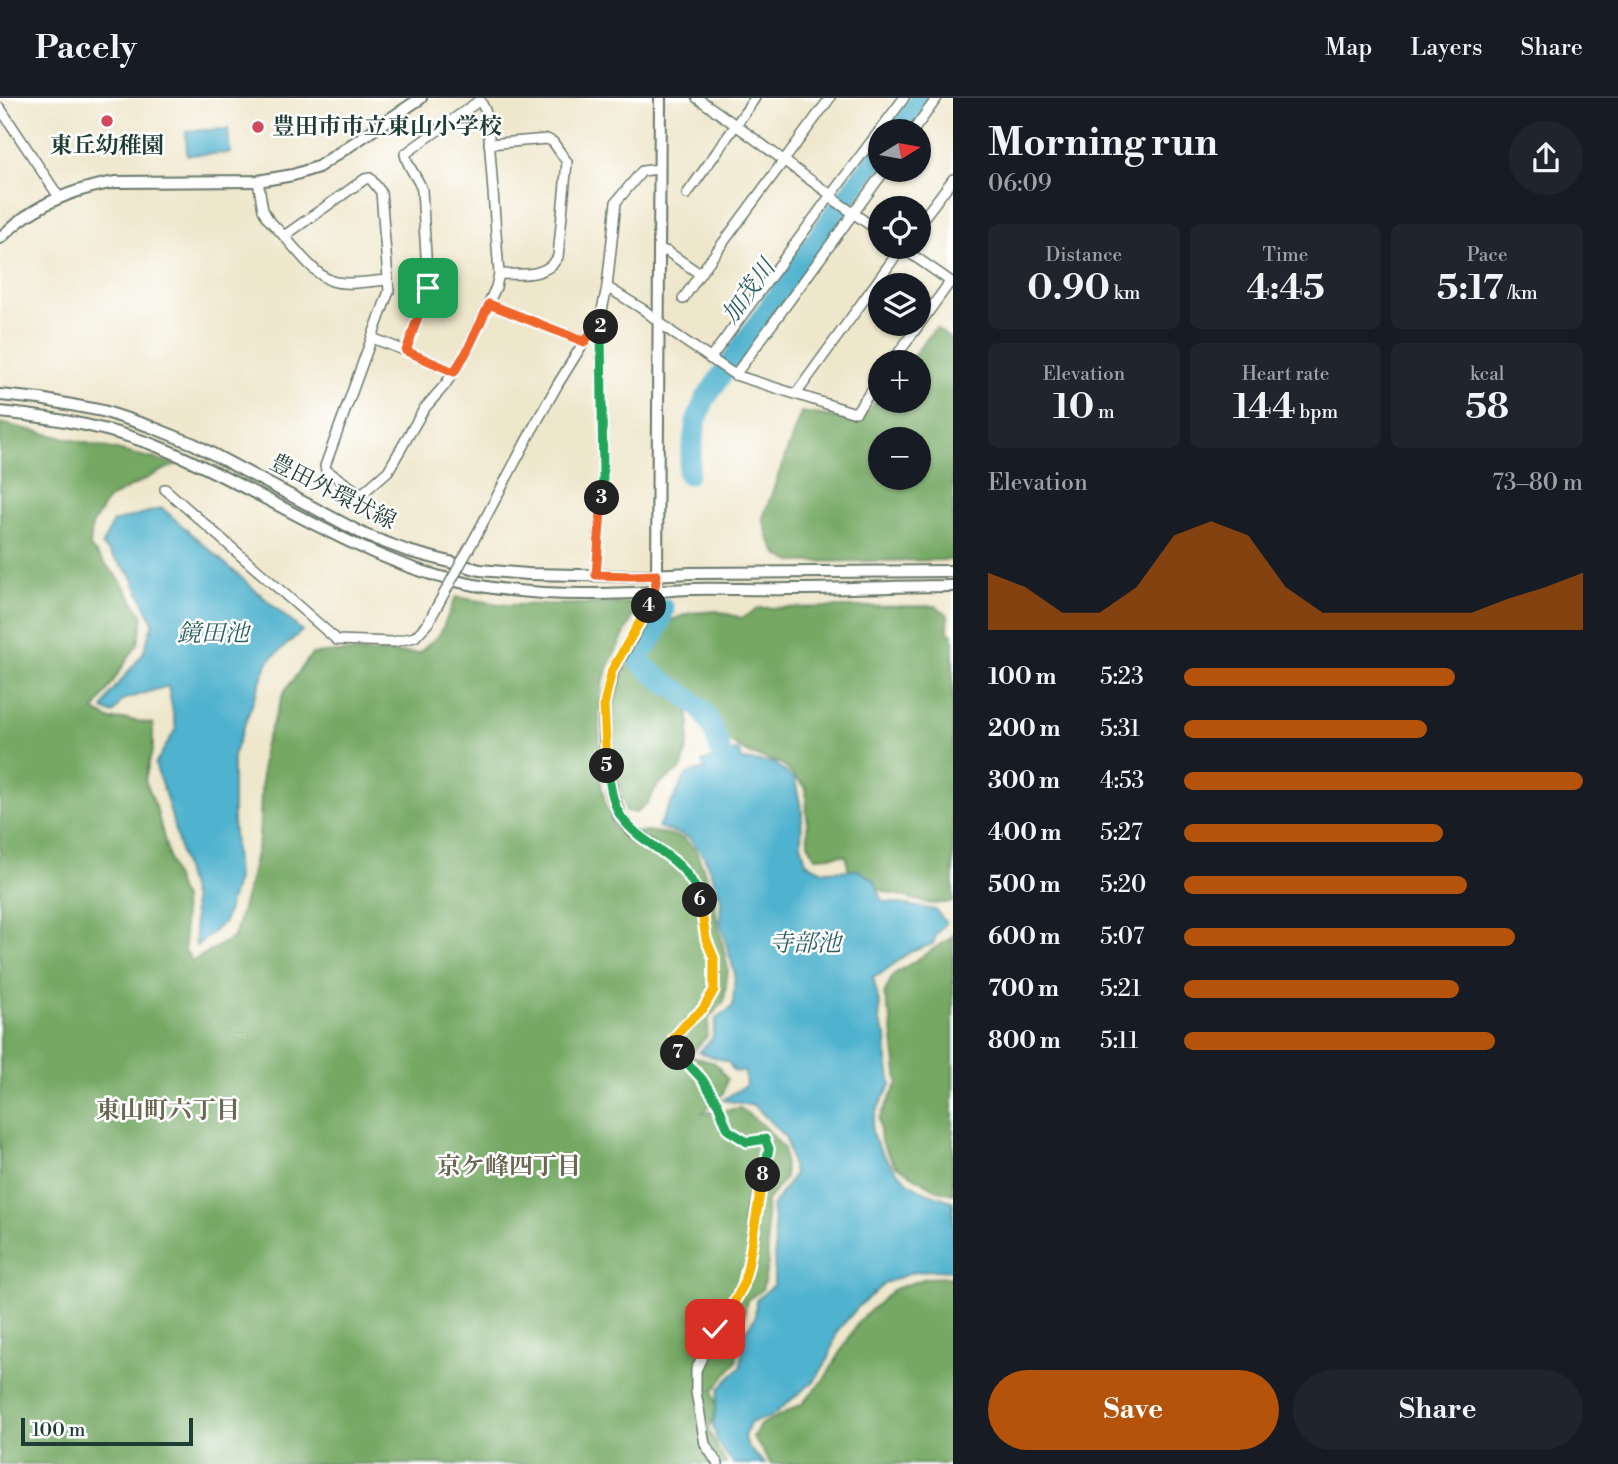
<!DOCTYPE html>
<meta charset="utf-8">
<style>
:root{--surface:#171b24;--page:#20242c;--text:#f1f3f6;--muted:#9ea1a6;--line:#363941;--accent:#b45309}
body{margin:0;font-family:"Libre Bodoni","Noto Serif JP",serif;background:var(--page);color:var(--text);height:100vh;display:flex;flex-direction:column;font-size:26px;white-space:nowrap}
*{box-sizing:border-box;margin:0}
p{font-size:23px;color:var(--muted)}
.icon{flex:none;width:38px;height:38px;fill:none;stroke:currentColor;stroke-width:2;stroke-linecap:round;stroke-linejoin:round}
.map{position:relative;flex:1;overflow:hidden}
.drawer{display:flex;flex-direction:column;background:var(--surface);width:665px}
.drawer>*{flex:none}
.needle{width:46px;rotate:79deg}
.fabs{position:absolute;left:868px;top:21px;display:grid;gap:14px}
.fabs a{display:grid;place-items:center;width:63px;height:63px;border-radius:50%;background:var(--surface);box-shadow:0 2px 5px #0004;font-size:35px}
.scale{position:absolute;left:21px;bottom:18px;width:172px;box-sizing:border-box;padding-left:7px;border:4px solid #1f3d34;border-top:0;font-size:19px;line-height:24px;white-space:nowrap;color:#1f3d34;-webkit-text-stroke:5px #fff;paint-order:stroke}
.pin{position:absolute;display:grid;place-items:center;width:60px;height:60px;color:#fff;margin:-30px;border-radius:14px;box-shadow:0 4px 10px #0006}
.km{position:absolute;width:35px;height:35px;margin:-18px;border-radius:50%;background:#222;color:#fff;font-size:19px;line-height:35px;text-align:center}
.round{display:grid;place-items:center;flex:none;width:74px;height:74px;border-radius:37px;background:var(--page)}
.overview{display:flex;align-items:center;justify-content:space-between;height:119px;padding:0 35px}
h1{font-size:38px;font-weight:800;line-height:52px}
.stats{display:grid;grid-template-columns:repeat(3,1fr);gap:10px;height:119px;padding:7px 35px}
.stats div{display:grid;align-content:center;border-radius:10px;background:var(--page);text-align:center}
.stats b{font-size:35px;font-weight:800}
.stats small{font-size:19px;font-weight:400}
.stats p{font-size:19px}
.chart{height:196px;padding:14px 35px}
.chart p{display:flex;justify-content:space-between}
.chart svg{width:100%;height:126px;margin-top:7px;fill:var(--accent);opacity:.7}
.cta{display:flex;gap:14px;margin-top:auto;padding:14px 35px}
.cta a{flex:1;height:80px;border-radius:42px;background:var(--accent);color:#fff;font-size:28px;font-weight:800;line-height:80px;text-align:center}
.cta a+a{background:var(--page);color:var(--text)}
ul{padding:0 35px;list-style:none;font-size:23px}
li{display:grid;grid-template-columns:112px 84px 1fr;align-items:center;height:52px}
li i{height:18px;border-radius:9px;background:var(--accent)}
header{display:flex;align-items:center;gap:42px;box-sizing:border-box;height:98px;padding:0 35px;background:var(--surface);border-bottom:2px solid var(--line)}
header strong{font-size:33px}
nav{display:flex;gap:38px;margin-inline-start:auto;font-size:24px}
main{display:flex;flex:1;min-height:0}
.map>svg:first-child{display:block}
.forest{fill:#75a864;stroke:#4a724c;stroke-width:2;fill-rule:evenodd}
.water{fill:#4fb2ce;stroke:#377881;stroke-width:2}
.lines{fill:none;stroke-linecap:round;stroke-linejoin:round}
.river{stroke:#4fb2ce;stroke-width:21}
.minor-casing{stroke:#687869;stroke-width:12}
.tertiary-casing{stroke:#687869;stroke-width:14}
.minor{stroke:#fff;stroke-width:9}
.tertiary{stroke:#fff;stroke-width:10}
.minor-bridge-casing{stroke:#687869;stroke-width:12;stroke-linecap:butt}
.minor-bridge{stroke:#fff;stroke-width:9}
.split-1-casing{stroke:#fff;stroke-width:14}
.split-2-casing{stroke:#fff;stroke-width:14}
.split-3-casing{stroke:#fff;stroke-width:14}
.split-4-casing{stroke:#fff;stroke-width:14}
.split-5-casing{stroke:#fff;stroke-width:14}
.split-6-casing{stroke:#fff;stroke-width:14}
.split-7-casing{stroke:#fff;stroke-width:14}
.split-8-casing{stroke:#fff;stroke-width:14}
.split-9-casing{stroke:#fff;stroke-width:14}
.split-1{stroke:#f0652b;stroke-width:9}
.split-2{stroke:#f0652b;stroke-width:9}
.split-3{stroke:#22a559;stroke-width:9}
.split-4{stroke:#f0652b;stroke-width:9}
.split-5{stroke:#f5b400;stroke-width:9}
.split-6{stroke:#22a559;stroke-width:9}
.split-7{stroke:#f5b400;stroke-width:9}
.split-8{stroke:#22a559;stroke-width:9}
.split-9{stroke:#f5b400;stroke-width:9}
.poi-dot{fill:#d1495b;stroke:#fff;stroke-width:2.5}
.labels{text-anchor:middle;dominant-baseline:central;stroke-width:5;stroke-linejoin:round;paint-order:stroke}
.poi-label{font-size:23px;font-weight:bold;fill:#1f3d34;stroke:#fff;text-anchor:start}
.street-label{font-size:23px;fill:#1f3d34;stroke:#fff}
.water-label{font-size:24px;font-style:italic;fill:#2d6062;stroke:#fff}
.neighbourhood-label{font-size:24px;font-weight:bold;fill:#696651;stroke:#fff}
</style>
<header>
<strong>Pacely</strong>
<nav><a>Map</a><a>Layers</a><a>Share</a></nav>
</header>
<main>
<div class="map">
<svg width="953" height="1366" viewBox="0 0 953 1366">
<rect width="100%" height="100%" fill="#fff"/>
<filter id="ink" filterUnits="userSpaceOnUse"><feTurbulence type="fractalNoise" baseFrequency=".0143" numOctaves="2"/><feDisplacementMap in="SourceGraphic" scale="14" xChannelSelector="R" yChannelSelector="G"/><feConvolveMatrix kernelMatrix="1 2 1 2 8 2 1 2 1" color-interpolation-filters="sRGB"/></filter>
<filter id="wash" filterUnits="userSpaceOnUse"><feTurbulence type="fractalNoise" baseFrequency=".00686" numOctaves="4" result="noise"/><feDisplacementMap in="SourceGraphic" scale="28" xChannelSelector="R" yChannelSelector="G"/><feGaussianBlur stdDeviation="1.57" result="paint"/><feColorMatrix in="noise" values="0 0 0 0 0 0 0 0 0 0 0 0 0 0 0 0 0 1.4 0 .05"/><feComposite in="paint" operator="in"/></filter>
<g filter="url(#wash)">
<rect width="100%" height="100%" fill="#efe7cc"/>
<g class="forest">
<path d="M936,230L953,243V462L792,464L778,457L769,441L763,420L801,314L860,323L880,298V303H919V264H908ZM880,341H919V380H880Z"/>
<path d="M0,325L177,366L157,375L108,401L92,427L90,449L120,482L143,519L138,545L94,613L111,622L126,621L153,626V649L145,682L156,709L173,775L183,801L185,852L192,863L234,839L249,786L259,741L263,652L284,594L312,556L338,554L419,555L440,536L456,499L506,507L640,505L609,566L602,588L599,614L600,680L606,709L615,731L632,736L646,733L668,736L684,741L696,753L714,797L717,822L728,871L724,903L709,920L707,938L689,958L715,965L727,981L723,996L702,1015L740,1010L764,1028L784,1051L785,1080L766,1104L768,1165L762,1192L747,1202L736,1264L713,1293L717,1313L708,1332L726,1366H0Z"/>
<path d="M936,508L948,517V534L953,536V804L931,806L886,794L849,775L846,757L815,759L808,745L806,690L782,666L751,656L726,642L705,605L684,586L642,560L669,523L690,515L717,513L742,520L759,510Z"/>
<path d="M630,563L686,604L690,625L688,645L682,670L657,688L648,704L636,715L626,713C613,664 604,609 630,563Z"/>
<path d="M953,836V1096L935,1091L895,1067L881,1044L879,1021L898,985L891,922L884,896L893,877L952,839Z"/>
<path d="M953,1179V1366H771L753,1339L760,1327L802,1306L825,1280L859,1223L894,1191L926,1180Z"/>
</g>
<g class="water">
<path d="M228,31L230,55L187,57L186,33Z"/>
<path d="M162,410L302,533L268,563L233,658V721L237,781L224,824L196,848L193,802L168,705L155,666L176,631L168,588L122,602L113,616L103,611L110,596L143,556L153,524L131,477L102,447L113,424Z"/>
<path d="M739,652L742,662L774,665L795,682L802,715L801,745L806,765L823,773L858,772L874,782L883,803L935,812L946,824L936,837L933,846L910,854L879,877L873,878L880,910L879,923L886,937L887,962L891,987C884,999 875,1012 872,1026C868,1045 901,1081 917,1090C927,1095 938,1098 948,1102L953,1103V1173L930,1172L911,1175L885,1185L858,1209L837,1233L829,1260L814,1283L770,1319L750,1325L744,1338L748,1349L765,1366H733L717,1343L713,1328L719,1291L741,1268L743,1237L755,1220L756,1202L774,1187C774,1161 777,1134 772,1109L794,1076L786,1040L755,1008L723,1002L746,987L745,974L734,973L728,964L699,954L712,941L716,921L733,908L735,876L720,824L721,800L704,758L688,739L658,729L687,676L705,671L702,664Z"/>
</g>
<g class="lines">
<g class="river">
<path d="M897,33L922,0"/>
<path d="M688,376L696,324L705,301L836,113L880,55"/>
<path d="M664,511C657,535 653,542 636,560C653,580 679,590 698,608C711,621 717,641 722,658"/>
</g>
</g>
</g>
<g filter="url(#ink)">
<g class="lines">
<defs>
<g id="minor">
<path d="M697,0C743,31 786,65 831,97L836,103L880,134"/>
<path d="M0,10L59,99"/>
<path d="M913,33L937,0"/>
<path d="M489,46L547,41L553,44L567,64L558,159C546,180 520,176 499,176"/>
<path d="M258,83L263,112L268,121L284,138L365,81L370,80L381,94L389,193L325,368L326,372L358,394H364L388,373L424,311L445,287L466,255L496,189L499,176L488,25L485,12L479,0"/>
<path d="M687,96L755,0"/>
<path d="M919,126L953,81"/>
<path d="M284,138C296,151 315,177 332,183C346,188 372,183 387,182"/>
<path d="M901,149L953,185"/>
<path d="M659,151L668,154L700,176"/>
<path d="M607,189L644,212L673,235L735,277L852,314H856L880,281"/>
<path d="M683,201L700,176L830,0"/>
<path d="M489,206L585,244"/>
<path d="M372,240L406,253L428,190L422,92C418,79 407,69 405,56L480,2"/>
<path d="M406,253L454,274"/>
<path d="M710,261L831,97L904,0"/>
<path d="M892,264L950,184"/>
<path d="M735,277L885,72"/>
<path d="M796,296L902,149"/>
<path d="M165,391L337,542L393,544L415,539L428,525L435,512"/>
<path d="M477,436L532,332L558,286L600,218"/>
<path d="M596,477L603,379L601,217L607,189L616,104L642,73L659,71"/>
<path d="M655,748L684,771L699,795L706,841L714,860V892L703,911L686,926L674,940L677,953L702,981L718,1006L728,1032L747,1044L765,1041L769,1051L756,1109L748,1168L743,1188L732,1208L715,1231L696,1272V1294L705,1346L718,1366"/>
</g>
<g id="tertiary">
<path d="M0,140C8,133 16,125 25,119C52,100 84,89 116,84L258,83L293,77L318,69L421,0"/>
<path d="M0,297L40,301L103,313L149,328L194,346L365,437L408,453L480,472L528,476L631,478L691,475L953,473"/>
<path d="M0,314C58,320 115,330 169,353C260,392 342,450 437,478C504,498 582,498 652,494C664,493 677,491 689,491C722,490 756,492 789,491C844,491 898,488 953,488"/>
<path d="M655,748L632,733L620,718L612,696L605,643L604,607L613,572L648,512L655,494L657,477L660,0"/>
</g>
</defs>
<use href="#minor" class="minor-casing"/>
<use href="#tertiary" class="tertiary-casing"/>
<use href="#minor" class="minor"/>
<use href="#tertiary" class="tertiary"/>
<defs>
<path id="minor-bridge" d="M435,512L477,436"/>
</defs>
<use href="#minor-bridge" class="minor-bridge-casing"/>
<use href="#minor-bridge" class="minor-bridge"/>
</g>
</g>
<g class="lines" filter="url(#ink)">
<defs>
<path id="split-1" d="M428,190L406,253L454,274L466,255L479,228"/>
<path id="split-2" d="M479,228L489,206L585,244L601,216V229"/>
<path id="split-3" d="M601,229L603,379L602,400"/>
<path id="split-4" d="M602,400L596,477L631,478L657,477L654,494L649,508"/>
<path id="split-5" d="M607,668L604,607L612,572L649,508"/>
<path id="split-6" d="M607,668C610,685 612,706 622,720C641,746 673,754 691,782C695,789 699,794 700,802"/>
<path id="split-7" d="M678,955L674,940L686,926L703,911L714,892V860L706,841L700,802"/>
<path id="split-8" d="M678,955L702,981L718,1006L728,1032L747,1044L765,1041L769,1051L763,1077"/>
<path id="split-9" d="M715,1231L732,1208L743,1188L748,1168L763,1077"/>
</defs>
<use href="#split-1" class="split-1-casing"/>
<use href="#split-2" class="split-2-casing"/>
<use href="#split-3" class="split-3-casing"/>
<use href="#split-4" class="split-4-casing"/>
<use href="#split-5" class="split-5-casing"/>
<use href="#split-6" class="split-6-casing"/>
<use href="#split-7" class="split-7-casing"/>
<use href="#split-8" class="split-8-casing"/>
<use href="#split-9" class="split-9-casing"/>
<use href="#split-1" class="split-1"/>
<use href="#split-2" class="split-2"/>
<use href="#split-3" class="split-3"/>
<use href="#split-4" class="split-4"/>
<use href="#split-5" class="split-5"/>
<use href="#split-6" class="split-6"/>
<use href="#split-7" class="split-7"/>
<use href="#split-8" class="split-8"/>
<use href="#split-9" class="split-9"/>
</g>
<g class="poi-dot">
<circle cx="107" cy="23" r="7"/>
<circle cx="258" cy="29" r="7"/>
</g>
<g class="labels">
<g class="poi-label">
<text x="272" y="29">豊田市市立東山小学校</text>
<text x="107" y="48" text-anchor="middle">東丘幼稚園</text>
</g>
<g class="street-label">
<text transform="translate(333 394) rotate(27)">豊田外環状線</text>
</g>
<g class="water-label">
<text transform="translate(749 194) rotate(-54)">加茂川</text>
<text x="213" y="536">鏡田池</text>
<text x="805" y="846">寺部池</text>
</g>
<g class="neighbourhood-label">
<text x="168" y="1013">東山町六丁目</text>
<text x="509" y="1069">京ケ峰四丁目</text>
</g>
</g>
</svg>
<div class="fabs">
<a><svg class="needle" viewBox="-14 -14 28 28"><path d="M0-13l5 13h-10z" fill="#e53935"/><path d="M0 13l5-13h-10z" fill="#9ea1a6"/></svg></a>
<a><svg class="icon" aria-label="locate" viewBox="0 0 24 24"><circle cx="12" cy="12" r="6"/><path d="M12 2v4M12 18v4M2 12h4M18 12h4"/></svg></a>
<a><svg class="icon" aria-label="layers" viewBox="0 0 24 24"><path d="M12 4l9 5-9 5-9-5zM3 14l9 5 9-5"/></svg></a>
<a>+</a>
<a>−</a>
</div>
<div class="scale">100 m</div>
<div class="pin" style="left:428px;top:190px;background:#1e9e55"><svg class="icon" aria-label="arrive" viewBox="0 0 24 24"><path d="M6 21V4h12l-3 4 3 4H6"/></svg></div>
<div class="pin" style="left:715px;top:1231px;background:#d93025"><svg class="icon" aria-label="check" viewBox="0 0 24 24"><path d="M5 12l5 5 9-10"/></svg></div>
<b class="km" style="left:601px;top:229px">2</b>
<b class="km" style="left:602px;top:400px">3</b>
<b class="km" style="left:649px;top:508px">4</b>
<b class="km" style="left:607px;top:668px">5</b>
<b class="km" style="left:700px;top:802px">6</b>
<b class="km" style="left:678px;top:955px">7</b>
<b class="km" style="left:763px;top:1077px">8</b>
</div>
<section class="drawer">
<div class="overview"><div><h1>Morning run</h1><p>06:09</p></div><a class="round"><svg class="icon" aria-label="share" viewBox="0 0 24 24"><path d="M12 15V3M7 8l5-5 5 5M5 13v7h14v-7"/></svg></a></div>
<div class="stats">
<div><p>Distance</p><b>0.90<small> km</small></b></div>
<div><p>Time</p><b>4:45</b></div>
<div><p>Pace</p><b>5:17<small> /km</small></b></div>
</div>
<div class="stats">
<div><p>Elevation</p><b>10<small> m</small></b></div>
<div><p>Heart rate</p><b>144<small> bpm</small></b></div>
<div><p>kcal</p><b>58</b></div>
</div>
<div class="chart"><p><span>Elevation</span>73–80 m</p>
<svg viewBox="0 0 160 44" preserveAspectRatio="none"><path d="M0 44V24L10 29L20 38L30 38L40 29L50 11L60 6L70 11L80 29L90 38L100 38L110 38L120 38L130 38L140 33L150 29L160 24V44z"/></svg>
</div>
<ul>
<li><b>100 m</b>5:23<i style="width:68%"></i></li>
<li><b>200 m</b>5:31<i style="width:61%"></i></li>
<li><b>300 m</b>4:53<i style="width:100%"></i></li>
<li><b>400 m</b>5:27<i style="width:65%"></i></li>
<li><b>500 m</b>5:20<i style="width:71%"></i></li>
<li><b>600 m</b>5:07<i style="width:83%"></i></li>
<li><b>700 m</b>5:21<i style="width:69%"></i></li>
<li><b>800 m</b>5:11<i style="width:78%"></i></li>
</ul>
<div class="cta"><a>Save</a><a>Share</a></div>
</section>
</main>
